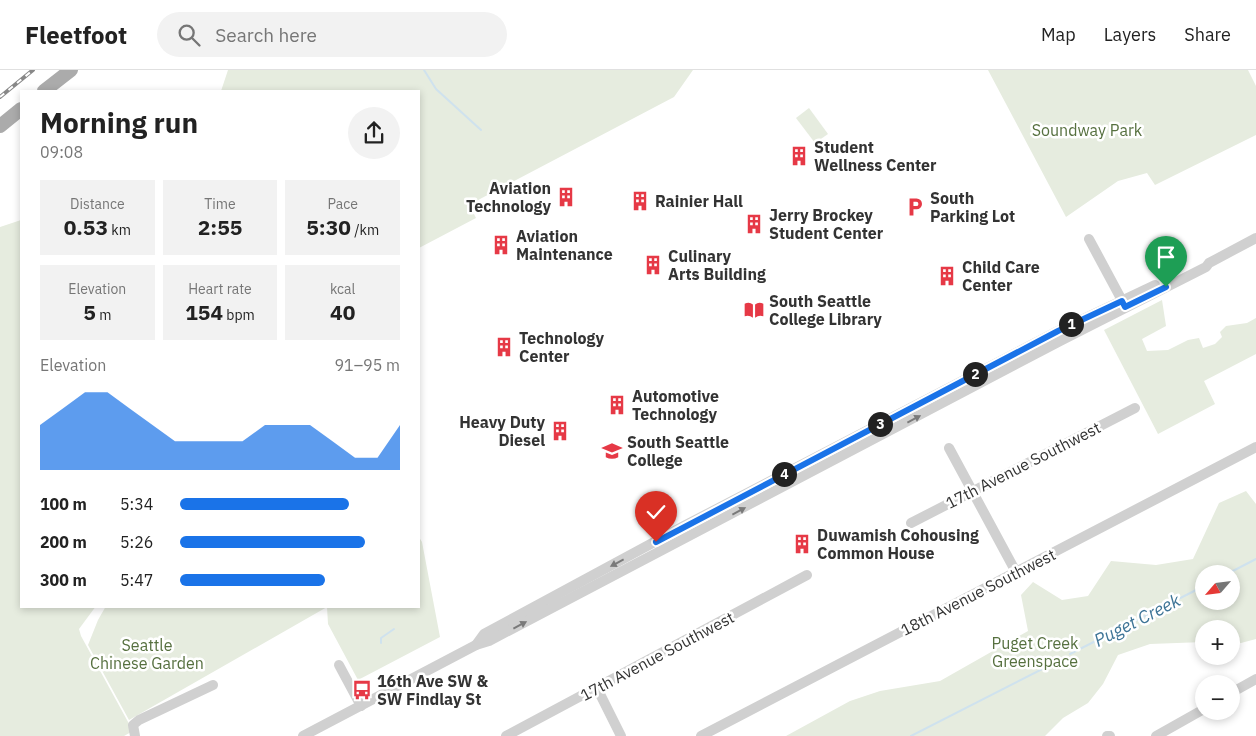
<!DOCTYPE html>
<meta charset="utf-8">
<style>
:root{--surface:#fff;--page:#f2f2f2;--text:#222;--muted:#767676;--line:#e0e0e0;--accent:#1a73e8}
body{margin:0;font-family:"IBM Plex Sans",sans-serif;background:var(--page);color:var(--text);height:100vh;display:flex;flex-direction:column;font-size:19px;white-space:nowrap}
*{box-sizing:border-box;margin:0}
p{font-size:16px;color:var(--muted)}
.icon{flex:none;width:28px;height:28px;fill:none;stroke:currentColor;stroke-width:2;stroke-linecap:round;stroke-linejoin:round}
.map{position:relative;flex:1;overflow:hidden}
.side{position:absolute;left:20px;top:20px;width:400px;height:518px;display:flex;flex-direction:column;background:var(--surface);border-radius:0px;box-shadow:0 2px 8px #0003}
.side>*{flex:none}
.needle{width:32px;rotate:242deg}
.buttons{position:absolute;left:1195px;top:495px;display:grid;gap:10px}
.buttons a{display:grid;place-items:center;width:45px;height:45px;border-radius:50%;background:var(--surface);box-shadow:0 2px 8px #0003;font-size:25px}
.pin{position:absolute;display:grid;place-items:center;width:42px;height:42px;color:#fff;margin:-51px -21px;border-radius:50% 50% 50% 0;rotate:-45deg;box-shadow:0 0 5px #0007}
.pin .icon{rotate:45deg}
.km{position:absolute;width:25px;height:25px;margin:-12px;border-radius:50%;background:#222;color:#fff;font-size:14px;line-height:25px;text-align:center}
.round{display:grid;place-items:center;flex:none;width:52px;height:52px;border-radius:26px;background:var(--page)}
.head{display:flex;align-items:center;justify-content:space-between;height:85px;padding:0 20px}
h1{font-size:28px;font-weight:800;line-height:38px}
.figures{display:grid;grid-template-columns:repeat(3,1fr);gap:8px;height:85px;padding:5px 20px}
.figures div{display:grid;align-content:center;border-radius:0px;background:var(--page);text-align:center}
.figures b{font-size:21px;font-weight:800}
.figures small{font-size:14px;font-weight:400}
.figures p{font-size:14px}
.chart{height:140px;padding:10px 20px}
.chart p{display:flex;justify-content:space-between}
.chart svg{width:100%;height:90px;margin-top:5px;fill:var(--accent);opacity:.7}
ul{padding:0 20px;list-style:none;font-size:16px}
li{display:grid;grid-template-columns:80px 60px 1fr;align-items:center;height:38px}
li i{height:12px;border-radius:6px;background:var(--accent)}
header{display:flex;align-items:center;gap:30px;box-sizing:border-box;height:70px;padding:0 25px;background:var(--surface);border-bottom:1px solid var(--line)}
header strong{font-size:24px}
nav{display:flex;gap:28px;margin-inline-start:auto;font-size:18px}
.search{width:350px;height:45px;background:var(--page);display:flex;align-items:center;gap:12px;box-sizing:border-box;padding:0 18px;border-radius:28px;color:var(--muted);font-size:19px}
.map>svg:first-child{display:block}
.green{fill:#e6ecdf;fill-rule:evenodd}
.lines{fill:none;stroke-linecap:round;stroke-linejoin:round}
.stream{stroke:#cfe2ee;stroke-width:2}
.minor{stroke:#d0d0d0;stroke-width:10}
.major{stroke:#ababab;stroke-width:14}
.rail-casing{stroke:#888;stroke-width:4}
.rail{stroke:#fff;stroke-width:2;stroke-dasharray:5.5;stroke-linecap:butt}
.oneway{fill:#7a7a7a}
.route-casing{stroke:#fff;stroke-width:10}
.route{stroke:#1a73e8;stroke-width:6}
.labels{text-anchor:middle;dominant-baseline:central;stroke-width:5;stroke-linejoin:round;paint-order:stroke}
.park-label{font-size:16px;fill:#56703f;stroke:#fff}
.poi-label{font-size:16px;font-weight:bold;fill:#333;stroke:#fff;text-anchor:start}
.street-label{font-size:16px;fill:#333;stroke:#fff}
.water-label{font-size:18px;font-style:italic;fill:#3f7597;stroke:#fff}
</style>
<header>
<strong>Fleetfoot</strong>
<div class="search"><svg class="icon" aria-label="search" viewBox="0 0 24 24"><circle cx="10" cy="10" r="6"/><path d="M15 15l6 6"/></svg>Search here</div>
<nav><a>Map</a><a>Layers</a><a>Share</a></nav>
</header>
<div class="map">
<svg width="1256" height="666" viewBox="0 0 1256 666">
<rect width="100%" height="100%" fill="#fff"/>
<g class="green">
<path d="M228,0H693L674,27L480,129L470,136L476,148L419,178V21H221Z"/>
<path d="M988,0H1248L1256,16V65L1155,115L1147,103L1118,111L1066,147Z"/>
<path d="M809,38L828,64L815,73L796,48Z"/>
<path d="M21,150V536H96L79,559L81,566L133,661L124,666H0V157Z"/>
<path d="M1162,230L1166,256L1142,269L1147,281L1168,280L1188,270L1199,268L1203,278L1215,274L1222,267L1220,262L1226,256L1247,253L1256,248V284L1204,311L1215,334L1158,364L1104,260Z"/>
<path d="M1246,421L1256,434V569L1241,573H1231V559H1204V572L1150,574L1118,585L1103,614L1088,633L1063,648L1045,666H786L850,631L880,621L940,611L1028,561L1021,525L1033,512L1062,530L1088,526L1111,491L1156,495L1193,489L1219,433ZM1204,504H1231V531H1204Z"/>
<path d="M419,467L422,472L440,567L358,610L328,554L327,537L129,650L88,575L98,550L106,536H419Z"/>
</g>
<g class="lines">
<g class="stream">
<path d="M424,0L436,19L481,60"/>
<path d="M1227,504L1256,489"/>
<path d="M381,573V568L394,559"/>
<path d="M1070,584L1204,516"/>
<path d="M911,666L1062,589"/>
</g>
<g class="minor">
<path d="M1089,169L1125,236"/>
<path d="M949,378L1016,502"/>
<path d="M911,453L1135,338"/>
<path d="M476,575L484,564L684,456L1058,261L1155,215"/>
<path d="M339,595L361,636"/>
<path d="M597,618L621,666"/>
<path d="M1231,623L1256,609"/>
<path d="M135,666L133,655L139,650L213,615"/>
<path d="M303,666L476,575L489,571L1062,270L1206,197L1209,193L1256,168"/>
<path d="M506,666L807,505"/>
<path d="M701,666L1256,377"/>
<path d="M1107,666H1110"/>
<path d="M1156,666L1204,639"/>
</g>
<g class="major">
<path d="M44,21L71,0"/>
<path d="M0,56L21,39"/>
</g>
<defs>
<path id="rail" d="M0,27L33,0"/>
</defs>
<use href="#rail" class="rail-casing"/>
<use href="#rail" class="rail"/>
</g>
<defs><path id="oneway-solid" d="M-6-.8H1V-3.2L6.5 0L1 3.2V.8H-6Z" transform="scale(1.25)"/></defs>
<g class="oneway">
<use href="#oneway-solid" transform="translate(914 349) rotate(-28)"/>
<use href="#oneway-solid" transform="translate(739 441) rotate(-28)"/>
<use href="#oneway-solid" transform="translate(617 493) rotate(152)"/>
<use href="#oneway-solid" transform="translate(520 555) rotate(-28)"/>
</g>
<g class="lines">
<defs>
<path id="route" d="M656,472L1058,261L1122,231L1125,237L1166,217"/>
</defs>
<use href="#route" class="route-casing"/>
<use href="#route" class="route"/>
</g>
<defs>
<symbol id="building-bare" viewBox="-9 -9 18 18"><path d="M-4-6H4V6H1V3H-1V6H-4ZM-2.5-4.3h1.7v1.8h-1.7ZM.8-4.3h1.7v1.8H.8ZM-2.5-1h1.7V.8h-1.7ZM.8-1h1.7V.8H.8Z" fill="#e63946" stroke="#fff" stroke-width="2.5" paint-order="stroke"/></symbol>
<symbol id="parking-bare" viewBox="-9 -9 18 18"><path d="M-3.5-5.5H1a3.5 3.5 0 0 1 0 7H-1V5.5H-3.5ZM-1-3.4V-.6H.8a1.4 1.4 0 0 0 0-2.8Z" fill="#e63946" stroke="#fff" stroke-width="2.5" paint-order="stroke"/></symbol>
<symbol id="library-bare" viewBox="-9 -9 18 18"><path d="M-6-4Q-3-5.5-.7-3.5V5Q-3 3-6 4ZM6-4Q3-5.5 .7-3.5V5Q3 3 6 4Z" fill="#e63946" stroke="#fff" stroke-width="2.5" paint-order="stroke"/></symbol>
<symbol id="university-bare" viewBox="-9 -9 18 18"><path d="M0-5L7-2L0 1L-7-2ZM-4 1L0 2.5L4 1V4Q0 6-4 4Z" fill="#e63946" stroke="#fff" stroke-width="2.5" paint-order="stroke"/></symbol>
<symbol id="bus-bare" viewBox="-9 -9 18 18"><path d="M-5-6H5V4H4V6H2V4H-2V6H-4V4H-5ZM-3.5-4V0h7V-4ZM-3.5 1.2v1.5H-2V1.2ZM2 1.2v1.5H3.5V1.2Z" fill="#e63946" stroke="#fff" stroke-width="2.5" paint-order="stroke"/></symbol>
</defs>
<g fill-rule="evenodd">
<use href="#building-bare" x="785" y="72" width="28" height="28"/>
<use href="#building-bare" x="552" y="113" width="28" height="28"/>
<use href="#building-bare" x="626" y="117" width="28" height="28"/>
<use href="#parking-bare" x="901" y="123" width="28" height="28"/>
<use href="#building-bare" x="740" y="140" width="28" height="28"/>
<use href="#building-bare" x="487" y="161" width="28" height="28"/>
<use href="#building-bare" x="639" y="181" width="28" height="28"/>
<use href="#building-bare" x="933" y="192" width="28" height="28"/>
<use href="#library-bare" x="740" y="226" width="28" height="28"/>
<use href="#building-bare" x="490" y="263" width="28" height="28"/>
<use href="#building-bare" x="603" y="321" width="28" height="28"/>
<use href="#building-bare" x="546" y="347" width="28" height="28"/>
<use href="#university-bare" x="598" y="367" width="28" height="28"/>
<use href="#building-bare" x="788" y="460" width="28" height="28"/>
<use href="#bus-bare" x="348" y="606" width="28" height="28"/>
</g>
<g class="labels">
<g class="park-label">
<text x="1087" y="60">Soundway Park</text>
<text x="1035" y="573">Puget Creek<tspan x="1035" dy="18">Greenspace</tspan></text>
<text x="147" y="575">Seattle<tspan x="147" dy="18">Chinese Garden</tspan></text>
</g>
<g class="poi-label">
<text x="814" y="77">Student<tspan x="814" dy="18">Wellness Center</tspan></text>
<text x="551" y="118" text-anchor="end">Aviation<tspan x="551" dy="18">Technology</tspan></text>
<text x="930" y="128">South<tspan x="930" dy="18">Parking Lot</tspan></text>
<text x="655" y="131">Rainier Hall</text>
<text x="769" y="145">Jerry Brockey<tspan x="769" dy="18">Student Center</tspan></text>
<text x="516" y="166">Aviation<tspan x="516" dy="18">Maintenance</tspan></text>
<text x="668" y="186">Culinary<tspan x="668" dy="18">Arts Building</tspan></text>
<text x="962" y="197">Child Care<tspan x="962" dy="18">Center</tspan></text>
<text x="769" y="231">South Seattle<tspan x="769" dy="18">College Library</tspan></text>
<text x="519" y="268">Technology<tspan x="519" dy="18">Center</tspan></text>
<text x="632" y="326">Automotive<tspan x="632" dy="18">Technology</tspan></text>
<text x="545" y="352" text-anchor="end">Heavy Duty<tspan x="545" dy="18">Diesel</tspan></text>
<text x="627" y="372">South Seattle<tspan x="627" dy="18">College</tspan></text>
<text x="817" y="465">Duwamish Cohousing<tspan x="817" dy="18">Common House</tspan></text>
<text x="377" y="611">16th Ave SW &amp;<tspan x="377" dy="18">SW Findlay St</tspan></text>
</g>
<g class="street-label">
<text transform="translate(1023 395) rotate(-27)">17th Avenue Southwest</text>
<text transform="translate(978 522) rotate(-27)">18th Avenue Southwest</text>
<text transform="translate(657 586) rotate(-28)">17th Avenue Southwest</text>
</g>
<g class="water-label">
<text transform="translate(1137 550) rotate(-27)">Puget Creek</text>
</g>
</g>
</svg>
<div class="buttons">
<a><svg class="needle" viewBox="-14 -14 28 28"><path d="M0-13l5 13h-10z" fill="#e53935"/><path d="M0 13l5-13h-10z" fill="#767676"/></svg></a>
<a>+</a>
<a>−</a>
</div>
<div class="pin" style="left:1166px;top:217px;background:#1e9e55"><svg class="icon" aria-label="arrive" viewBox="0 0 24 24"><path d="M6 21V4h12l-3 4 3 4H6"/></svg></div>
<div class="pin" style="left:656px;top:472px;background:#d93025"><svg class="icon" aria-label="check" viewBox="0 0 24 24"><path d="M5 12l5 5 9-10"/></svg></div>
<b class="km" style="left:1071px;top:254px">1</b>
<b class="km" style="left:975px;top:304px">2</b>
<b class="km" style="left:880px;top:354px">3</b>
<b class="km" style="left:784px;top:404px">4</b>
<section class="side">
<div class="head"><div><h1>Morning run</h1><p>09:08</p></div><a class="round"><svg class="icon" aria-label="share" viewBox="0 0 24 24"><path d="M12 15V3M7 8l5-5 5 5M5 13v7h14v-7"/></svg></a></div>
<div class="figures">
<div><p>Distance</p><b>0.53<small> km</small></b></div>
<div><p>Time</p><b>2:55</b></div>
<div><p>Pace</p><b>5:30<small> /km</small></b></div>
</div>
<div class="figures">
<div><p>Elevation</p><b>5<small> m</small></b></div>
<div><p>Heart rate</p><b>154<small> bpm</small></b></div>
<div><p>kcal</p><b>40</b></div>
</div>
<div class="chart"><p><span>Elevation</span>91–95 m</p>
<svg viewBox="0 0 160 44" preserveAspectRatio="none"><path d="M0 44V22L10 14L20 6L30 6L40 14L50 22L60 30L70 30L80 30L90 30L100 22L110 22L120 22L130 30L140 38L150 38L160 22V44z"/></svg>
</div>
<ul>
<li><b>100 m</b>5:34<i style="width:77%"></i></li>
<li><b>200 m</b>5:26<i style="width:84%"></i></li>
<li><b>300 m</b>5:47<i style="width:66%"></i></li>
</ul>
</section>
</div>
